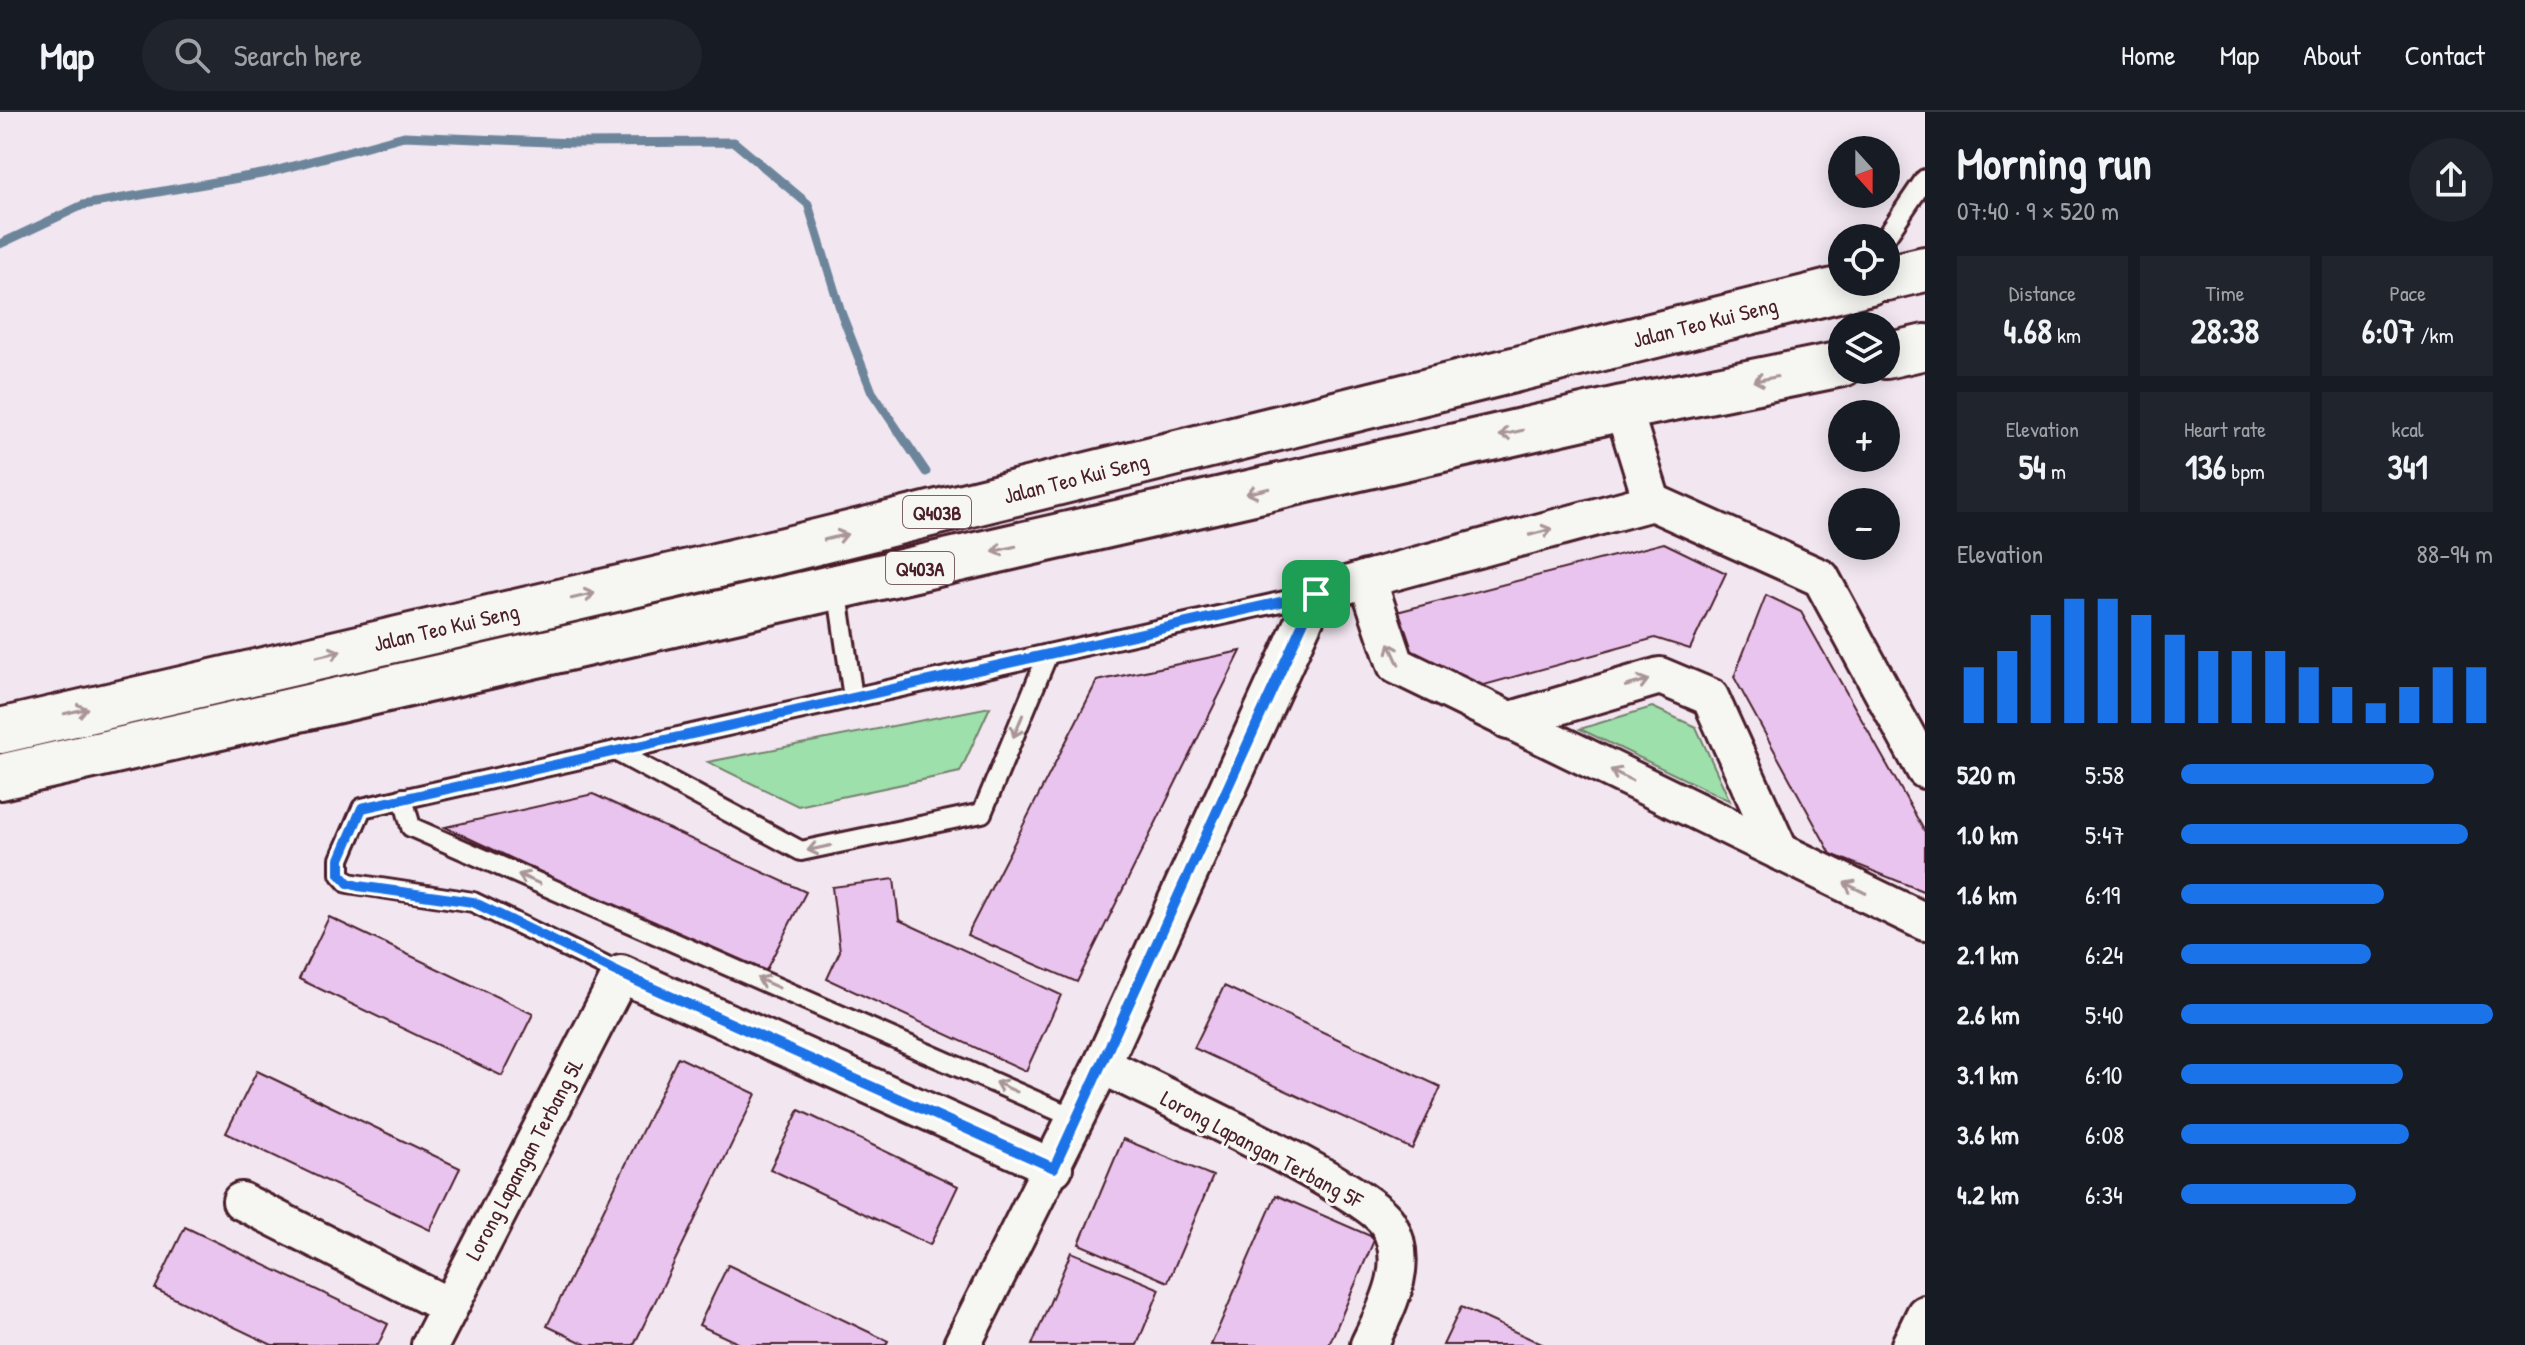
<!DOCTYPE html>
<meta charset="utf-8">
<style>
:root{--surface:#171b24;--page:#20242c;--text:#f1f3f6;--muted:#9ea1a6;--line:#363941;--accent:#1a73e8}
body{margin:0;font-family:"Patrick Hand",sans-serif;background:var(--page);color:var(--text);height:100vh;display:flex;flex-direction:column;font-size:30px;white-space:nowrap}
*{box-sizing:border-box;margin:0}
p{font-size:26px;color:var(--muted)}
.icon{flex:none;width:44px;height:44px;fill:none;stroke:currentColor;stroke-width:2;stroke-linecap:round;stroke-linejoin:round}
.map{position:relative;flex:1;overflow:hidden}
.sheet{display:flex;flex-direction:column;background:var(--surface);width:600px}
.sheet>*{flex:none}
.needle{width:52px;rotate:159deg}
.buttons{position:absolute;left:1828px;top:24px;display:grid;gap:16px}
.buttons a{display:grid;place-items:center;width:72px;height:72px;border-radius:50%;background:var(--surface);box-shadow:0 4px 20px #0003;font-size:40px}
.pin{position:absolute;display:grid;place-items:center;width:68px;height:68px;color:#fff;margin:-34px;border-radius:16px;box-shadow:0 4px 12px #0006}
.round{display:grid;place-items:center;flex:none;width:84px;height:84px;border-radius:42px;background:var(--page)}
.summary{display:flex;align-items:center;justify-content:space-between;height:136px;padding:0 32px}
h1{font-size:44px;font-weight:800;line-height:60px}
.metrics{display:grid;grid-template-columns:repeat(3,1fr);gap:12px;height:136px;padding:8px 32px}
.metrics div{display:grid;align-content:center;border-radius:0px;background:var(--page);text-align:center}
.metrics b{font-size:34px;font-weight:800}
.metrics small{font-size:22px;font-weight:400}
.metrics p{font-size:22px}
.chart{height:224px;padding:16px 32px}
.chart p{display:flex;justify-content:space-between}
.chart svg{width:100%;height:144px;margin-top:8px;stroke:var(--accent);stroke-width:6}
ul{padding:0 32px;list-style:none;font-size:26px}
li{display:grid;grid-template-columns:128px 96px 1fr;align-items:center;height:60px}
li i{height:20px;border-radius:10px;background:var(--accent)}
header{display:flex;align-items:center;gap:48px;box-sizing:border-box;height:112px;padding:0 40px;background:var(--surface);border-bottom:2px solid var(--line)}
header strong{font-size:38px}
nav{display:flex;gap:44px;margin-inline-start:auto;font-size:28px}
.search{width:560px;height:72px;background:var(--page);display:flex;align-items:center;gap:20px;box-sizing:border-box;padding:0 28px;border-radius:44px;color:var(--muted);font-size:30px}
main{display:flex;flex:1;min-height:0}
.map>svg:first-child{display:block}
.green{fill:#9de0ac;stroke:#74806c;stroke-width:2}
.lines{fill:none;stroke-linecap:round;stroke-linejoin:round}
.stream{stroke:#6d859b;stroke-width:9}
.building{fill:#e9c4ee;stroke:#4a1f2b;stroke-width:2}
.lane-casing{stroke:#4a1f2b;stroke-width:24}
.street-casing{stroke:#4a1f2b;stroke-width:42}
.highway-casing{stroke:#4a1f2b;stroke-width:50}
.lane{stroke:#f6f6f2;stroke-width:18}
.street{stroke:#f6f6f2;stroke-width:36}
.highway{stroke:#f6f6f2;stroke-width:44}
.oneway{stroke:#a99598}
.route-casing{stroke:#fff;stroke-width:16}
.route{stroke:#1a73e8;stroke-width:10}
.labels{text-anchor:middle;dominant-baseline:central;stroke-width:6;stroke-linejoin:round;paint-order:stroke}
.shield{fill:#f6f6f2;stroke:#7e6067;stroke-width:2}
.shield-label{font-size:20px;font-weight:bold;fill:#4a1f2b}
.street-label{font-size:22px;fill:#4a1f2b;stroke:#f6f6f2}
</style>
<header>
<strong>Map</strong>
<div class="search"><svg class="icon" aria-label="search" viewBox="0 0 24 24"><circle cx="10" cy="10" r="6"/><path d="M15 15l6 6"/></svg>Search here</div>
<nav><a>Home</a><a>Map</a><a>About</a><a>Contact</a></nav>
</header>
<main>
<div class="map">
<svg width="1925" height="1233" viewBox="0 0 1925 1233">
<rect width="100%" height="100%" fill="#f2e7f1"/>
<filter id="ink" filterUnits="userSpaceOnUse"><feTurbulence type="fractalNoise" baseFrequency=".0125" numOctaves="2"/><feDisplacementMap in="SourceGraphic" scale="16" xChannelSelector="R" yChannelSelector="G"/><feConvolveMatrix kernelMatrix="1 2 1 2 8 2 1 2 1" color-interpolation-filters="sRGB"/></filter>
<g filter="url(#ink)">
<g class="green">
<path d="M990,595L960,660L798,694L708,650Z"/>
<path d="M1652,595L1696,615L1730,689L1580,617Z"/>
</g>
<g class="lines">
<path class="stream" d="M0,132L83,93L267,61L404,24L575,31L734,30L808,92L842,203L872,280L926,360"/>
</g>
<g class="building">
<path d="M1664,431L1726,461L1690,537L1655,526L1477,575L1405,535L1393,501Z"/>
<path d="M1766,483L1801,500L1925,720V780L1831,742L1734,565Z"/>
<path d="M1241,539L1077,870L967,823L1097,569Z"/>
<path d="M593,682L806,780L763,864L445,715Z"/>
<path d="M894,767L899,808L1061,883L1026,959L827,867L840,839L832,775Z"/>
<path d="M329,805L533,902L502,964L299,867Z"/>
<path d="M1224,874L1441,975L1412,1037L1194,936Z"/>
<path d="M678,945L756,982L634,1233H587L547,1214Z"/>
<path d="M257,959L460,1056L430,1118L226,1021Z"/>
<path d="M799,998L958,1074L930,1133L770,1057Z"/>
<path d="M1123,1027L1213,1064L1168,1170L1079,1132Z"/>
<path d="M1276,1083L1375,1126L1329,1233H1211Z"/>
<path d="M185,1115L388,1212L378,1233H272L155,1177Z"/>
<path d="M1071,1140L1160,1177L1137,1233H1032Z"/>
<path d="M728,1153L888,1229L886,1233H742L699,1213Z"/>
<path d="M1461,1195L1544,1233H1443Z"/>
</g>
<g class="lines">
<defs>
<g id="lane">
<path d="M1885,126L1925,67"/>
<path d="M837,475L853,586"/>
<path d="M615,639L801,739L982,701L1048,542"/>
<path d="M403,686L411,715L1077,1007"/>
<path d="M621,862L473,790L348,771L340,762V747L362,696L1316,482"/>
</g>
<g id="street">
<path d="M1623,296L1652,390"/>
<path d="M1508,609L1660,564L1710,585L1780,740"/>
<path d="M1925,658L1821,466L1652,390L1367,467L1396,553L1925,810"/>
<path d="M1102,953C1152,979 1367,1076 1388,1112C1412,1153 1386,1197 1369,1233"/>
<path d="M241,1089L448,1194"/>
<path d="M430,1233L621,862L1054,1056"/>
<path d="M962,1233L1102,953L1316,482L1367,467"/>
<path d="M1910,1233L1925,1202"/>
</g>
<g id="highway">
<path d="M1886,166L1925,157"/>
<path d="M1886,244L1925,235"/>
<path d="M0,619L784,438L1870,170"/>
<path d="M0,665L1623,296L1842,252"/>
</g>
</defs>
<use href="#lane" class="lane-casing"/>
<use href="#street" class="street-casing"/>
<use href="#highway" class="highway-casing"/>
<use href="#lane" class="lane"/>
<use href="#street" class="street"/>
<use href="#highway" class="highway"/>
</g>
<defs><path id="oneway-shaft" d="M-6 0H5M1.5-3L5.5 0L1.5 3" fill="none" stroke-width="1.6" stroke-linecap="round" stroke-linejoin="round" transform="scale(2)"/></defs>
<g class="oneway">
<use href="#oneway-shaft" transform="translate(1765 267) rotate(169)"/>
<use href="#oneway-shaft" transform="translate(1511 321) rotate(167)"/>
<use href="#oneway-shaft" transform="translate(1258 379) rotate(167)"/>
<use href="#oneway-shaft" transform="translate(1541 420) rotate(-15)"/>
<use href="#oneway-shaft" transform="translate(836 425) rotate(-14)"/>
<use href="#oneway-shaft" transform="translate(1004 437) rotate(167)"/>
<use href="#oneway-shaft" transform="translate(583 484) rotate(-13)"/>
<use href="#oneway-shaft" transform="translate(329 542) rotate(-13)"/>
<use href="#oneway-shaft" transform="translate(1394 542) rotate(-114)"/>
<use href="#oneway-shaft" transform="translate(1637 571) rotate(-16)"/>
<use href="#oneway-shaft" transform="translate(76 599) rotate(-13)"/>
<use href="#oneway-shaft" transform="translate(1018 614) rotate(113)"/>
<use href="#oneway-shaft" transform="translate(1621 663) rotate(-154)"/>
<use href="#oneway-shaft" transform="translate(819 736) rotate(168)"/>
<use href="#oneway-shaft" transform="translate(529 767) rotate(-156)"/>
<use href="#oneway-shaft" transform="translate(1855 776) rotate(-154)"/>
<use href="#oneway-shaft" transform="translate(768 871) rotate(-156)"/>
<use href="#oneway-shaft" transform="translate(1006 975) rotate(-156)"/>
</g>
</g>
<g class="lines" filter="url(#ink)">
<defs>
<path id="route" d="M1316,482L1054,1056L621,862L473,790L358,774L348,771L340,762V747L362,696Z"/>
</defs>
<use href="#route" class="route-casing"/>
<use href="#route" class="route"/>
</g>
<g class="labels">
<g class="shield">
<rect x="903" y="384" width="68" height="32" rx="6"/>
<rect x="886" y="440" width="68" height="32" rx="6"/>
</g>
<g class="shield-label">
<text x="937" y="400">Q403B</text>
<text x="920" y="456">Q403A</text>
</g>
<g class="street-label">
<text transform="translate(1705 210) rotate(-14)">Jalan Teo Kui Seng</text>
<text transform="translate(1076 366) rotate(-14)">Jalan Teo Kui Seng</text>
<text transform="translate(446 515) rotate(-13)">Jalan Teo Kui Seng</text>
<text transform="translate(1262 1037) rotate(28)">Lorong Lapangan Terbang 5F</text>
<text transform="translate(524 1047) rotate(-62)">Lorong Lapangan Terbang 5L</text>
</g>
</g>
</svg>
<div class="buttons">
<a><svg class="needle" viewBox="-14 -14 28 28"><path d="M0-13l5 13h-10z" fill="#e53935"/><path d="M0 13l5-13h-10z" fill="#9ea1a6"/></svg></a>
<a><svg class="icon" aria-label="locate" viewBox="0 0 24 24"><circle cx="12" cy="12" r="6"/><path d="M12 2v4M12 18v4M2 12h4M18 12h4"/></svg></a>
<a><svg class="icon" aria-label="layers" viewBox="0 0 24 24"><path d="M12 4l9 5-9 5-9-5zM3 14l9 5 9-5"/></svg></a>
<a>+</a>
<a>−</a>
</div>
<div class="pin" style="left:1316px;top:482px;background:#1e9e55"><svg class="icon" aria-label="arrive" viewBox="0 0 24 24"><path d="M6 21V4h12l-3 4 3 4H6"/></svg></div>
</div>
<section class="sheet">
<div class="summary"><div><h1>Morning run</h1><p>07:40 · 9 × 520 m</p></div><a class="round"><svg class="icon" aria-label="share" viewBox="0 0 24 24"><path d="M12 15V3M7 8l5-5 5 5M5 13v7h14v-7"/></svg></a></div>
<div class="metrics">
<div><p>Distance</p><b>4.68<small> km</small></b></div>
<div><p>Time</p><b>28:38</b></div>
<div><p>Pace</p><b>6:07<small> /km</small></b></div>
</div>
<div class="metrics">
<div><p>Elevation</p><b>54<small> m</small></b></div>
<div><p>Heart rate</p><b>136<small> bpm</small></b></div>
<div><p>kcal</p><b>341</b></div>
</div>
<div class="chart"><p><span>Elevation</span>88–94 m</p>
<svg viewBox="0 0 160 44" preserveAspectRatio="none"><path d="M5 44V27M15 44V22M25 44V11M35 44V6M45 44V6M55 44V11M65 44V17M75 44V22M85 44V22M95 44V22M105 44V27M115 44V33M125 44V38M135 44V33M145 44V27M155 44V27"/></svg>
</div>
<ul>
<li><b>520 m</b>5:58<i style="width:81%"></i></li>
<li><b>1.0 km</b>5:47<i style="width:92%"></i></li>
<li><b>1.6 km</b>6:19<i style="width:65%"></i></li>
<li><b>2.1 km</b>6:24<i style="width:61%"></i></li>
<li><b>2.6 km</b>5:40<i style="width:100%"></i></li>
<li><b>3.1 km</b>6:10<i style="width:71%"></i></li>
<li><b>3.6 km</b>6:08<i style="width:73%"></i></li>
<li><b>4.2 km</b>6:34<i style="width:56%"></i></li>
</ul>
</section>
</main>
